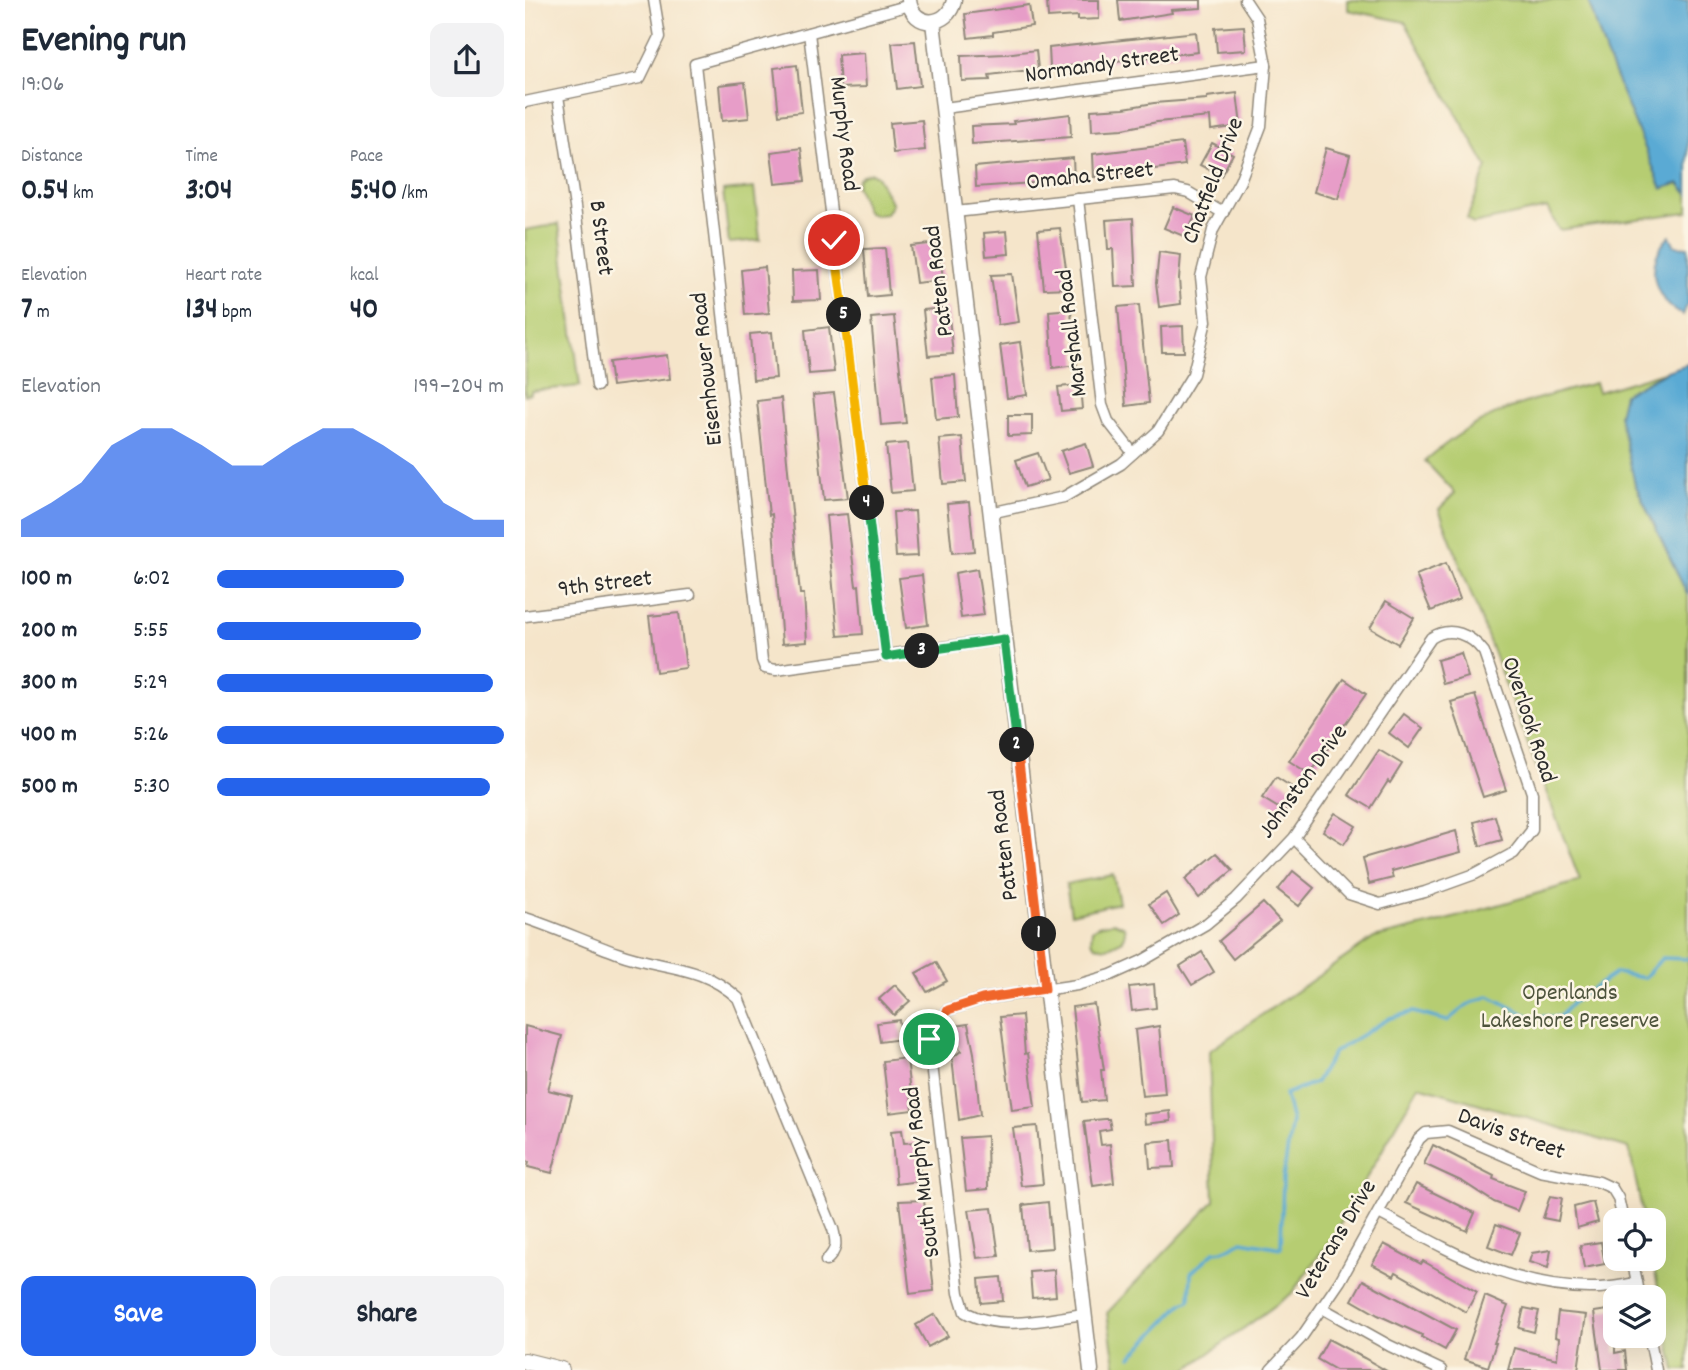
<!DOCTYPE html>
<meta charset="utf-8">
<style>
:root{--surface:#fff;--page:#f2f2f3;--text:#1f2937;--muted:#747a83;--accent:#2563eb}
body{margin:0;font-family:Dekko,sans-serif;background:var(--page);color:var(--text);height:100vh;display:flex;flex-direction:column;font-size:26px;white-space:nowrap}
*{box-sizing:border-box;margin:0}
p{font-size:23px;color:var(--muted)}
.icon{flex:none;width:38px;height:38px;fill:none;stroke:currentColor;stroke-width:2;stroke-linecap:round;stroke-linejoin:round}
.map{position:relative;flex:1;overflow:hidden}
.details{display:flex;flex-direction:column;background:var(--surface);width:525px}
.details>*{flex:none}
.fabs{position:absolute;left:1078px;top:1208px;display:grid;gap:14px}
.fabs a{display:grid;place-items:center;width:63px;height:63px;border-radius:14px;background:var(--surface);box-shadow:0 7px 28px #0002;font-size:35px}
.pin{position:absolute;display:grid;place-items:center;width:60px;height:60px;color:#fff;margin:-30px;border:4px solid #fff;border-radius:50%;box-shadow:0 2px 7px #0007}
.km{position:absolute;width:35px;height:35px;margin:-18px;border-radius:50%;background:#222;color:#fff;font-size:19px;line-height:35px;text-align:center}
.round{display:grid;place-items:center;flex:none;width:74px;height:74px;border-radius:14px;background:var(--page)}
.head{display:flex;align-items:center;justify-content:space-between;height:119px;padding:0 21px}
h1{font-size:38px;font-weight:700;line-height:52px}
.stats{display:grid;grid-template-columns:repeat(3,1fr);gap:10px;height:119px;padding:7px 21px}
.stats div{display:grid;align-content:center}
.stats b{font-size:30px;font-weight:700}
.stats small{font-size:19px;font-weight:400}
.stats p{font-size:19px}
.chart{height:196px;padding:14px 21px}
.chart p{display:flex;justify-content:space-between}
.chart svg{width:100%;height:126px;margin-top:7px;fill:var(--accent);opacity:.7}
.button{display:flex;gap:14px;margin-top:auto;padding:14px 21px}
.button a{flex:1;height:80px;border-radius:14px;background:var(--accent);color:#fff;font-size:28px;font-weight:700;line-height:80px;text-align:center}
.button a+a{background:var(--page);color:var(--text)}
ul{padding:0 21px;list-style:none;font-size:23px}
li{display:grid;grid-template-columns:112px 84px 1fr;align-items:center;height:52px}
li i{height:18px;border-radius:9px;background:var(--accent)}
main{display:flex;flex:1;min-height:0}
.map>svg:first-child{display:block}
.green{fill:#b6cd72;stroke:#707c4e;stroke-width:2}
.water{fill:#5aaad4;stroke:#426a80;stroke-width:2}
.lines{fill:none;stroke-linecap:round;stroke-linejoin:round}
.stream{stroke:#5aaad4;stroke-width:3.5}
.building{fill:#e79dc8}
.minor-casing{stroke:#90887a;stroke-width:13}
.tertiary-casing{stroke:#90887a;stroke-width:17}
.secondary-casing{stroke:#90887a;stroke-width:18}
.minor{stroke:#fff;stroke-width:10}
.tertiary{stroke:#fff;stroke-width:14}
.secondary{stroke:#fff;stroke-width:16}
.split-1-casing{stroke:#fff;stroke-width:14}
.split-2-casing{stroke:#fff;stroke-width:14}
.split-3-casing{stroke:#fff;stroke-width:14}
.split-4-casing{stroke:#fff;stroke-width:14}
.split-5-casing{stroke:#fff;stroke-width:14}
.split-6-casing{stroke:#fff;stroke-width:14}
.split-1{stroke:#f0652b;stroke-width:9}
.split-2{stroke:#f0652b;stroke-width:9}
.split-3{stroke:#22a559;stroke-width:9}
.split-4{stroke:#22a559;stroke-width:9}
.split-5{stroke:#f5b400;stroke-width:9}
.split-6{stroke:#f5b400;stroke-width:9}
.labels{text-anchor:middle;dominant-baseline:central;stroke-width:5;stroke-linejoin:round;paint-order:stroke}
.street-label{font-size:24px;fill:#2b2b2b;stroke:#fcf5e5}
.park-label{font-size:24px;fill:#4e543d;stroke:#fcf5e5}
</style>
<main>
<section class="details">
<div class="head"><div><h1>Evening run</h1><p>19:06</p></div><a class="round"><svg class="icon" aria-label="share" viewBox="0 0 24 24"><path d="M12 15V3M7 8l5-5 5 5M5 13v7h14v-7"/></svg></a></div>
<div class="stats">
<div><p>Distance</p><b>0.54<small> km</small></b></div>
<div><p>Time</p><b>3:04</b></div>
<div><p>Pace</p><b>5:40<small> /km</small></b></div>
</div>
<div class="stats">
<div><p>Elevation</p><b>7<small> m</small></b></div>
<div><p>Heart rate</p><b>134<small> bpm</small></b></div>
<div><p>kcal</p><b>40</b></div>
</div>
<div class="chart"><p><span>Elevation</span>199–204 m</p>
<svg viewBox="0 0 160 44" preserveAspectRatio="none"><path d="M0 44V38L10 32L20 25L30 12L40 6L50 6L60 12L70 19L80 19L90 12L100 6L110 6L120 12L130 19L140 32L150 38L160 38V44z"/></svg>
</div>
<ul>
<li><b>100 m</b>6:02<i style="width:65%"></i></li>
<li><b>200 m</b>5:55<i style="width:71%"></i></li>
<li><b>300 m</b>5:29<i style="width:96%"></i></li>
<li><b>400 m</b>5:26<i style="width:100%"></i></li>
<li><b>500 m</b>5:30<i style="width:95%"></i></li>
</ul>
<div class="button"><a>Save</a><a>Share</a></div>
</section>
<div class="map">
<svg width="1163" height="1370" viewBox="0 0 1163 1370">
<rect width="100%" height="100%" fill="#fcf5e5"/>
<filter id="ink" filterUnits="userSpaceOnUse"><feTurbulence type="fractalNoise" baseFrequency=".0143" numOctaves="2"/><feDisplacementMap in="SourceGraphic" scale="14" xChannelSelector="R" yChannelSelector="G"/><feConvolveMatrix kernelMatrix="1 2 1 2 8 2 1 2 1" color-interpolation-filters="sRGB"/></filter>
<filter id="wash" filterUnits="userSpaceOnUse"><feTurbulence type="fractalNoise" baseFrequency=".00686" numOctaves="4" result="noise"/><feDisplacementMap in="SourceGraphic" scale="28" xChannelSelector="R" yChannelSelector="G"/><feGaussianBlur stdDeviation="1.57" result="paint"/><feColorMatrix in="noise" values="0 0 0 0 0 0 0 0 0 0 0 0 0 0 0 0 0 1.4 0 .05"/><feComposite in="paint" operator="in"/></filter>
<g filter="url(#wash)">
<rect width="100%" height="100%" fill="#f5e5ca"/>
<g class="green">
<path d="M823,0H1063L1081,54L1137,188L1154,183L1163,194V212L1034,230L1022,208L948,224L942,219L962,167L880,22L823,10Z"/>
<path d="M346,173L352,176L367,204L361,214L350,215L343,213C338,204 337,195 331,187L333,178L339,174Z"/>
<path d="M229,188L235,240L204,243L198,191Z"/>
<path d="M34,224L55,386L6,391L5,394L0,395V230Z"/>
<path d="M1142,371L1099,394L1110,484L1163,596V1370H1150L1127,1258H1129V1220H1119L1104,1148L894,1086L807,1238L766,1294L661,1370H591L582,1313L689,1201L684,1051L849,938L911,923L1055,881L914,509L930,493L900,461C956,411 1000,402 1070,383L1073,392Z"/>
<path d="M588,875L594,903L546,914L541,884Z"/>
<path d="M588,922L599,927L600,932L598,940L582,948L570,946L566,941L567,930C574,923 581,926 588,922Z"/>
</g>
<g class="water">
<path d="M1063,0H1163V194L1154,183L1137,189L1081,54Z"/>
<path d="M1145,236L1150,246L1163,247V302L1158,315C1126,300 1119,260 1145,236Z"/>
<path d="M1163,364V596L1110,484L1094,415L1099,394L1142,371Z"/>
</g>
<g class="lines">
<path class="stream" d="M606,1357L658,1303L665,1300L666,1273L689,1252L698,1251L717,1241L756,1248L758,1178L767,1121L760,1094L791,1082L809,1052L865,1018L888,1012L922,1021L942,1005L964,996L1004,1016L1034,1017L1048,1002L1091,973L1119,978L1137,958L1163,959"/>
</g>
<g id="blocks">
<g class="building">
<path d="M522,0H574V19L553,20V16L523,18Z"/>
<path d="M593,0H676V8L646,10L647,13L595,21Z"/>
<path d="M504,5L507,26L468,32V35L443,38L440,14Z"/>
<path d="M719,26L721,50L692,52L690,28Z"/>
<path d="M671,32L673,52L525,68L524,48Z"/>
<path d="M390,41L395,86L372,89L367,43Z"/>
<path d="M511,50L513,69L464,75L465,80L437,81L436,56L480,54Z"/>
<path d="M339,53L341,87L315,88L313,55Z"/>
<path d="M272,65L277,112L254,115L249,68Z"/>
<path d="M220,82L224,118L197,121L194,85Z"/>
<path d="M712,93L716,126L686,130L685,117L632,122L598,129L567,131L566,110L599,108L629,103L682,99V97Z"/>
<path d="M545,114L546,137L447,144L446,126L489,124L488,121Z"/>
<path d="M397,120L400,150L368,153L365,123Z"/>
<path d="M657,143L660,165L569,177L568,154Z"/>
<path d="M687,143L708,154L696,176L675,165Z"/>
<path d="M276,148L280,181L250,184L246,152Z"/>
<path d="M801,148L825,155L813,199L789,192Z"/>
<path d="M548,158L549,180L451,187L450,167Z"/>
<path d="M648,207L670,216L661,237L639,228Z"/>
<path d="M608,218L611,286L590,287L588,249H583L581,220Z"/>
<path d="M535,228L544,288L519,289L513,230Z"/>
<path d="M482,231L484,254L461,256L459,233Z"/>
<path d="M414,243L418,280L391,283L386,246Z"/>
<path d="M360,248L364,295L343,297L339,249Z"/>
<path d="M634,252L656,255L654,279L656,304L634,307L631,283Z"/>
<path d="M240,267L244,313L220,315L216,270Z"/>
<path d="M294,270L296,300L268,301L267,271Z"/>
<path d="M487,274L494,322L473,325L466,275Z"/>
<path d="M614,305L624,403L601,406L593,307Z"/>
<path d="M423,308L428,354L403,356L398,310Z"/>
<path d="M546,309L548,343L550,342L552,365L528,368L524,311Z"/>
<path d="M369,316L381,423L356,425L346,318Z"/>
<path d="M658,326L659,352H637L636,327Z"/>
<path d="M304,327L309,372L284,374L280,330Z"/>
<path d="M247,332L251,378L228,380L225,334Z"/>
<path d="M495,342L502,395L482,398L475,345Z"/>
<path d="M142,355L145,379L87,386L84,362Z"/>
<path d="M430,375L433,417L411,419L407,377Z"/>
<path d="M555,385L557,409L536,411L533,387Z"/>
<path d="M309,393L323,498L299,500L288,395Z"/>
<path d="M256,398L275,594H279L282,642L257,644L247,514L244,515L232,401Z"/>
<path d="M483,415H507V435L483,436Z"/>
<path d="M437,437L441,482L418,484L414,439Z"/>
<path d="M383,443L388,491L366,493L361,445Z"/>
<path d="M561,443L568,466L544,473L536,451Z"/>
<path d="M513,453L523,480L500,487L491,460Z"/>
<path d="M444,502L449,551L427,553L422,504Z"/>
<path d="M390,511L393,556L371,557L368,512Z"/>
<path d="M322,514L331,586L334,585L338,634L313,636L301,516Z"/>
<path d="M921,563L935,599L906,611L891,575Z"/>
<path d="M452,569L459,615L436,618L430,573Z"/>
<path d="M397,575L403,625L381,628L374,578Z"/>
<path d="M861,601L889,618L873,644L845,628Z"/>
<path d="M154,613L161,668L131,672L124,616Z"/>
<path d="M936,653L943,677L918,684L912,660Z"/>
<path d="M819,679L841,694L785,774L764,761Z"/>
<path d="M950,695L981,790L958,797L926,702Z"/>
<path d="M879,714L898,728L884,748L864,733Z"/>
<path d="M854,750L877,764L865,783L863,781L846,808L824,795Z"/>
<path d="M751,777L773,791L760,812L737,798Z"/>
<path d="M810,813L831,826L819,844L798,831Z"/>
<path d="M970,816L977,840L955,846L949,822Z"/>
<path d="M931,831L936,852L866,871L868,878L844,884L838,858Z"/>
<path d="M692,853L708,870L674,898L660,879Z"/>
<path d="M768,871L789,888L774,906L753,890Z"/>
<path d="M641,893L654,915L639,925L624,904Z"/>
<path d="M738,903L755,921L708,959L694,941Z"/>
<path d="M677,952L689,972L667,985L655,966Z"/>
<path d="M411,962L422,981L402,992L391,973Z"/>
<path d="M629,984L631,1008L607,1011L604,987Z"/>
<path d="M370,985L385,1001L369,1015L354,999Z"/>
<path d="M569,1004L579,1070H576L579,1100L557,1102L547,1007Z"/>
<path d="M497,1015L500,1054L503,1053L510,1107L487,1110L475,1017Z"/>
<path d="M374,1020L377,1039L355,1042L352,1023Z"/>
<path d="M443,1024L449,1053L455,1115L434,1120L427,1058L436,1051L423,1027Z"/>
<path d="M0,1026L37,1036L23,1090L47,1096L27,1173L3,1167L4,1162L0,1161Z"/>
<path d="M634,1026L640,1094L617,1096L610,1030Z"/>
<path d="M382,1058L388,1110L364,1113L358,1061Z"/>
<path d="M645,1111L646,1121L620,1124L619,1114Z"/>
<path d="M580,1119H584L586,1129L574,1131L576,1145L585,1144L589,1183L568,1186L559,1121Z"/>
<path d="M512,1126L518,1184L496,1186L488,1128Z"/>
<path d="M377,1130L379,1143L393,1142L395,1181L371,1184L366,1131Z"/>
<path d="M462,1136L463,1189L441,1191L435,1138Z"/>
<path d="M647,1140L649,1167L625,1168L623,1142Z"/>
<path d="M908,1145L969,1176L968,1179L1000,1191L992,1211L969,1202L938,1182L899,1164Z"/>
<path d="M891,1184L950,1213L942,1231L881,1203Z"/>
<path d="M1025,1196L1037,1198L1033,1221L1018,1218Z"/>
<path d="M399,1200L409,1291L385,1294L374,1201Z"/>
<path d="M523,1202L527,1248L502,1250L498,1205Z"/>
<path d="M1068,1202L1073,1222L1052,1228L1049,1207Z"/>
<path d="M467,1208L474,1256L452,1258L444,1210Z"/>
<path d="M971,1224L995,1233L986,1255L963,1246Z"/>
<path d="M1076,1242L1080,1264L1059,1268L1055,1245Z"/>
<path d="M859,1244L896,1264L898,1261L952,1292L941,1312L871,1272L869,1276L847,1264Z"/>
<path d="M1026,1250L1023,1268L1004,1262L1007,1253Z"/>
<path d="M529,1270L531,1296L507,1298L505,1272Z"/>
<path d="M476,1277L478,1301L456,1303L454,1279Z"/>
<path d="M838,1280L931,1330L920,1350L896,1337L897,1335L853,1315L827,1300Z"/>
<path d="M960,1296L983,1306L969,1343H971L963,1367L939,1359Z"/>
<path d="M999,1308L1014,1311L1009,1332L994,1328Z"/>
<path d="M1090,1309V1353L1100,1351L1102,1370H1077L1069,1312Z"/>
<path d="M1033,1312L1061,1315L1053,1370H983L989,1348L1032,1359L1034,1338L1030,1337Z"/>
<path d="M410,1314L423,1336L403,1347L391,1325Z"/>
<path d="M803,1339L839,1358L860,1370H811L792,1359Z"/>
</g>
</g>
</g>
<g filter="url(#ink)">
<use href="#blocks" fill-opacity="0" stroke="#90887a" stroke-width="2"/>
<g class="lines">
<defs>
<g id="minor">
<path d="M385,5L170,64L237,660L240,668L251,670L479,639"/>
<path d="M284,33L361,657"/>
<path d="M33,96L50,207L72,386"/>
<path d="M0,102L115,78L135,37L129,0"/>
<path d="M419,108L741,65"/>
<path d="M553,199L577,405L583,421L608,453"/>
<path d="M430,212L650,189L663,192L698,213"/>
<path d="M465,513L539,497L596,464L633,431L668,374L681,321L676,277L688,230L715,181L736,126L741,65L732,18L720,0"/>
<path d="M0,616L165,595"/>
<path d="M0,918C31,928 61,942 92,953C138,970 174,963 213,998L308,1229C312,1244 312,1250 301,1261"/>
<path d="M854,1213C923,1250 983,1287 1064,1288C1080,1289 1097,1285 1112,1283"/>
<path d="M1107,1258L1115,1297"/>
<path d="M797,1308L865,1346L916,1370"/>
<path d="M559,1314C521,1319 475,1332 440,1312L434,1293L404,1039L423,1010L457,999L552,985L586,975L617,961L681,924L711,899L769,838L906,638C926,625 946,635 959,652L1007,793V830L989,853L950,874L900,892L855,904L824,894L769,838"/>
<path d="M1124,1335L1131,1370"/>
<path d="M746,1370L776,1338L815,1281L894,1139L901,1133L923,1131L1015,1171L1074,1182L1087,1188L1093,1198L1098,1220"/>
</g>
<g id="tertiary">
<path d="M384,0C387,29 424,28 429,0"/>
<path d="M408,22L566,1370"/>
</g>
<path id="secondary" d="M0,1361L36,1370"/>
</defs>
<use href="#minor" class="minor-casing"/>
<use href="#tertiary" class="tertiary-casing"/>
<use href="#secondary" class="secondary-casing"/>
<use href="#minor" class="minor"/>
<use href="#tertiary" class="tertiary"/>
<use href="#secondary" class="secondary"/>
</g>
</g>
<g class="lines" filter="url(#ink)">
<defs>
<path id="split-1" d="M404,1039L423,1010L457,999L520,989L514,934"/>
<path id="split-2" d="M492,745L514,934"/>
<path id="split-3" d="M397,651L479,639L492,745"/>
<path id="split-4" d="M342,503L361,657L397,651"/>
<path id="split-5" d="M319,315L342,503"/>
<path id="split-6" d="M309,240L319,315"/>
</defs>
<use href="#split-1" class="split-1-casing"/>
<use href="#split-2" class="split-2-casing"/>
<use href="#split-3" class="split-3-casing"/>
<use href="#split-4" class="split-4-casing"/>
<use href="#split-5" class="split-5-casing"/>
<use href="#split-6" class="split-6-casing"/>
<use href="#split-1" class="split-1"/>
<use href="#split-2" class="split-2"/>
<use href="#split-3" class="split-3"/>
<use href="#split-4" class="split-4"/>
<use href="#split-5" class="split-5"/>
<use href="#split-6" class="split-6"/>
</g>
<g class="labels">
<g class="street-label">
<text transform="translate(577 66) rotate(-8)">Normandy Street</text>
<text transform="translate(318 134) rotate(83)">Murphy Road</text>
<text transform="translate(565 177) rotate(-6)">Omaha Street</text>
<text transform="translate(689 181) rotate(-69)">Chatfield Drive</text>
<text transform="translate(75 238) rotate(83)">B Street</text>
<text transform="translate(415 281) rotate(-97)">Patten Road</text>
<text transform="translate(548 333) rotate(-97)">Marshall Road</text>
<text transform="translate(183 369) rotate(-96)">Eisenhower Road</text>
<text transform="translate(80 585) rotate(-7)">9th Street</text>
<text transform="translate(1003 720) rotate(72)">Overlook Road</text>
<text transform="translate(779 782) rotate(-54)">Johnston Drive</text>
<text transform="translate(480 845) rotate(-97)">Patten Road</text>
<text transform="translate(986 1135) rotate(20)">Davis Street</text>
<text transform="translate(398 1172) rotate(-97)">South Murphy Road</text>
<text transform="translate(812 1240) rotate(-59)">Veterans Drive</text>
</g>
<g class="park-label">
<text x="1045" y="994">Openlands<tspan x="1045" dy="28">Lakeshore Preserve</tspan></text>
</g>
</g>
</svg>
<div class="fabs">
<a><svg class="icon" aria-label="locate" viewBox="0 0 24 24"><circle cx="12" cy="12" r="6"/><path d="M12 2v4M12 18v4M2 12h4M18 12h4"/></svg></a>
<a><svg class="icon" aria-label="layers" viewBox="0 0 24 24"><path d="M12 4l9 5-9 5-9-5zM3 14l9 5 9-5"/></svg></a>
</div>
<div class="pin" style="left:404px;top:1039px;background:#1e9e55"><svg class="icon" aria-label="arrive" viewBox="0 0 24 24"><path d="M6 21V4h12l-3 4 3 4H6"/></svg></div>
<div class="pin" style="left:309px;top:240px;background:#d93025"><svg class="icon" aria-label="check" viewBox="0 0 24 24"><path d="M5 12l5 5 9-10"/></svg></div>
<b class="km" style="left:514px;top:934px">1</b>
<b class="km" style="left:492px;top:745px">2</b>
<b class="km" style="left:397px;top:651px">3</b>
<b class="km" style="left:342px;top:503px">4</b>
<b class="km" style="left:319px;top:315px">5</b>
</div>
</main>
